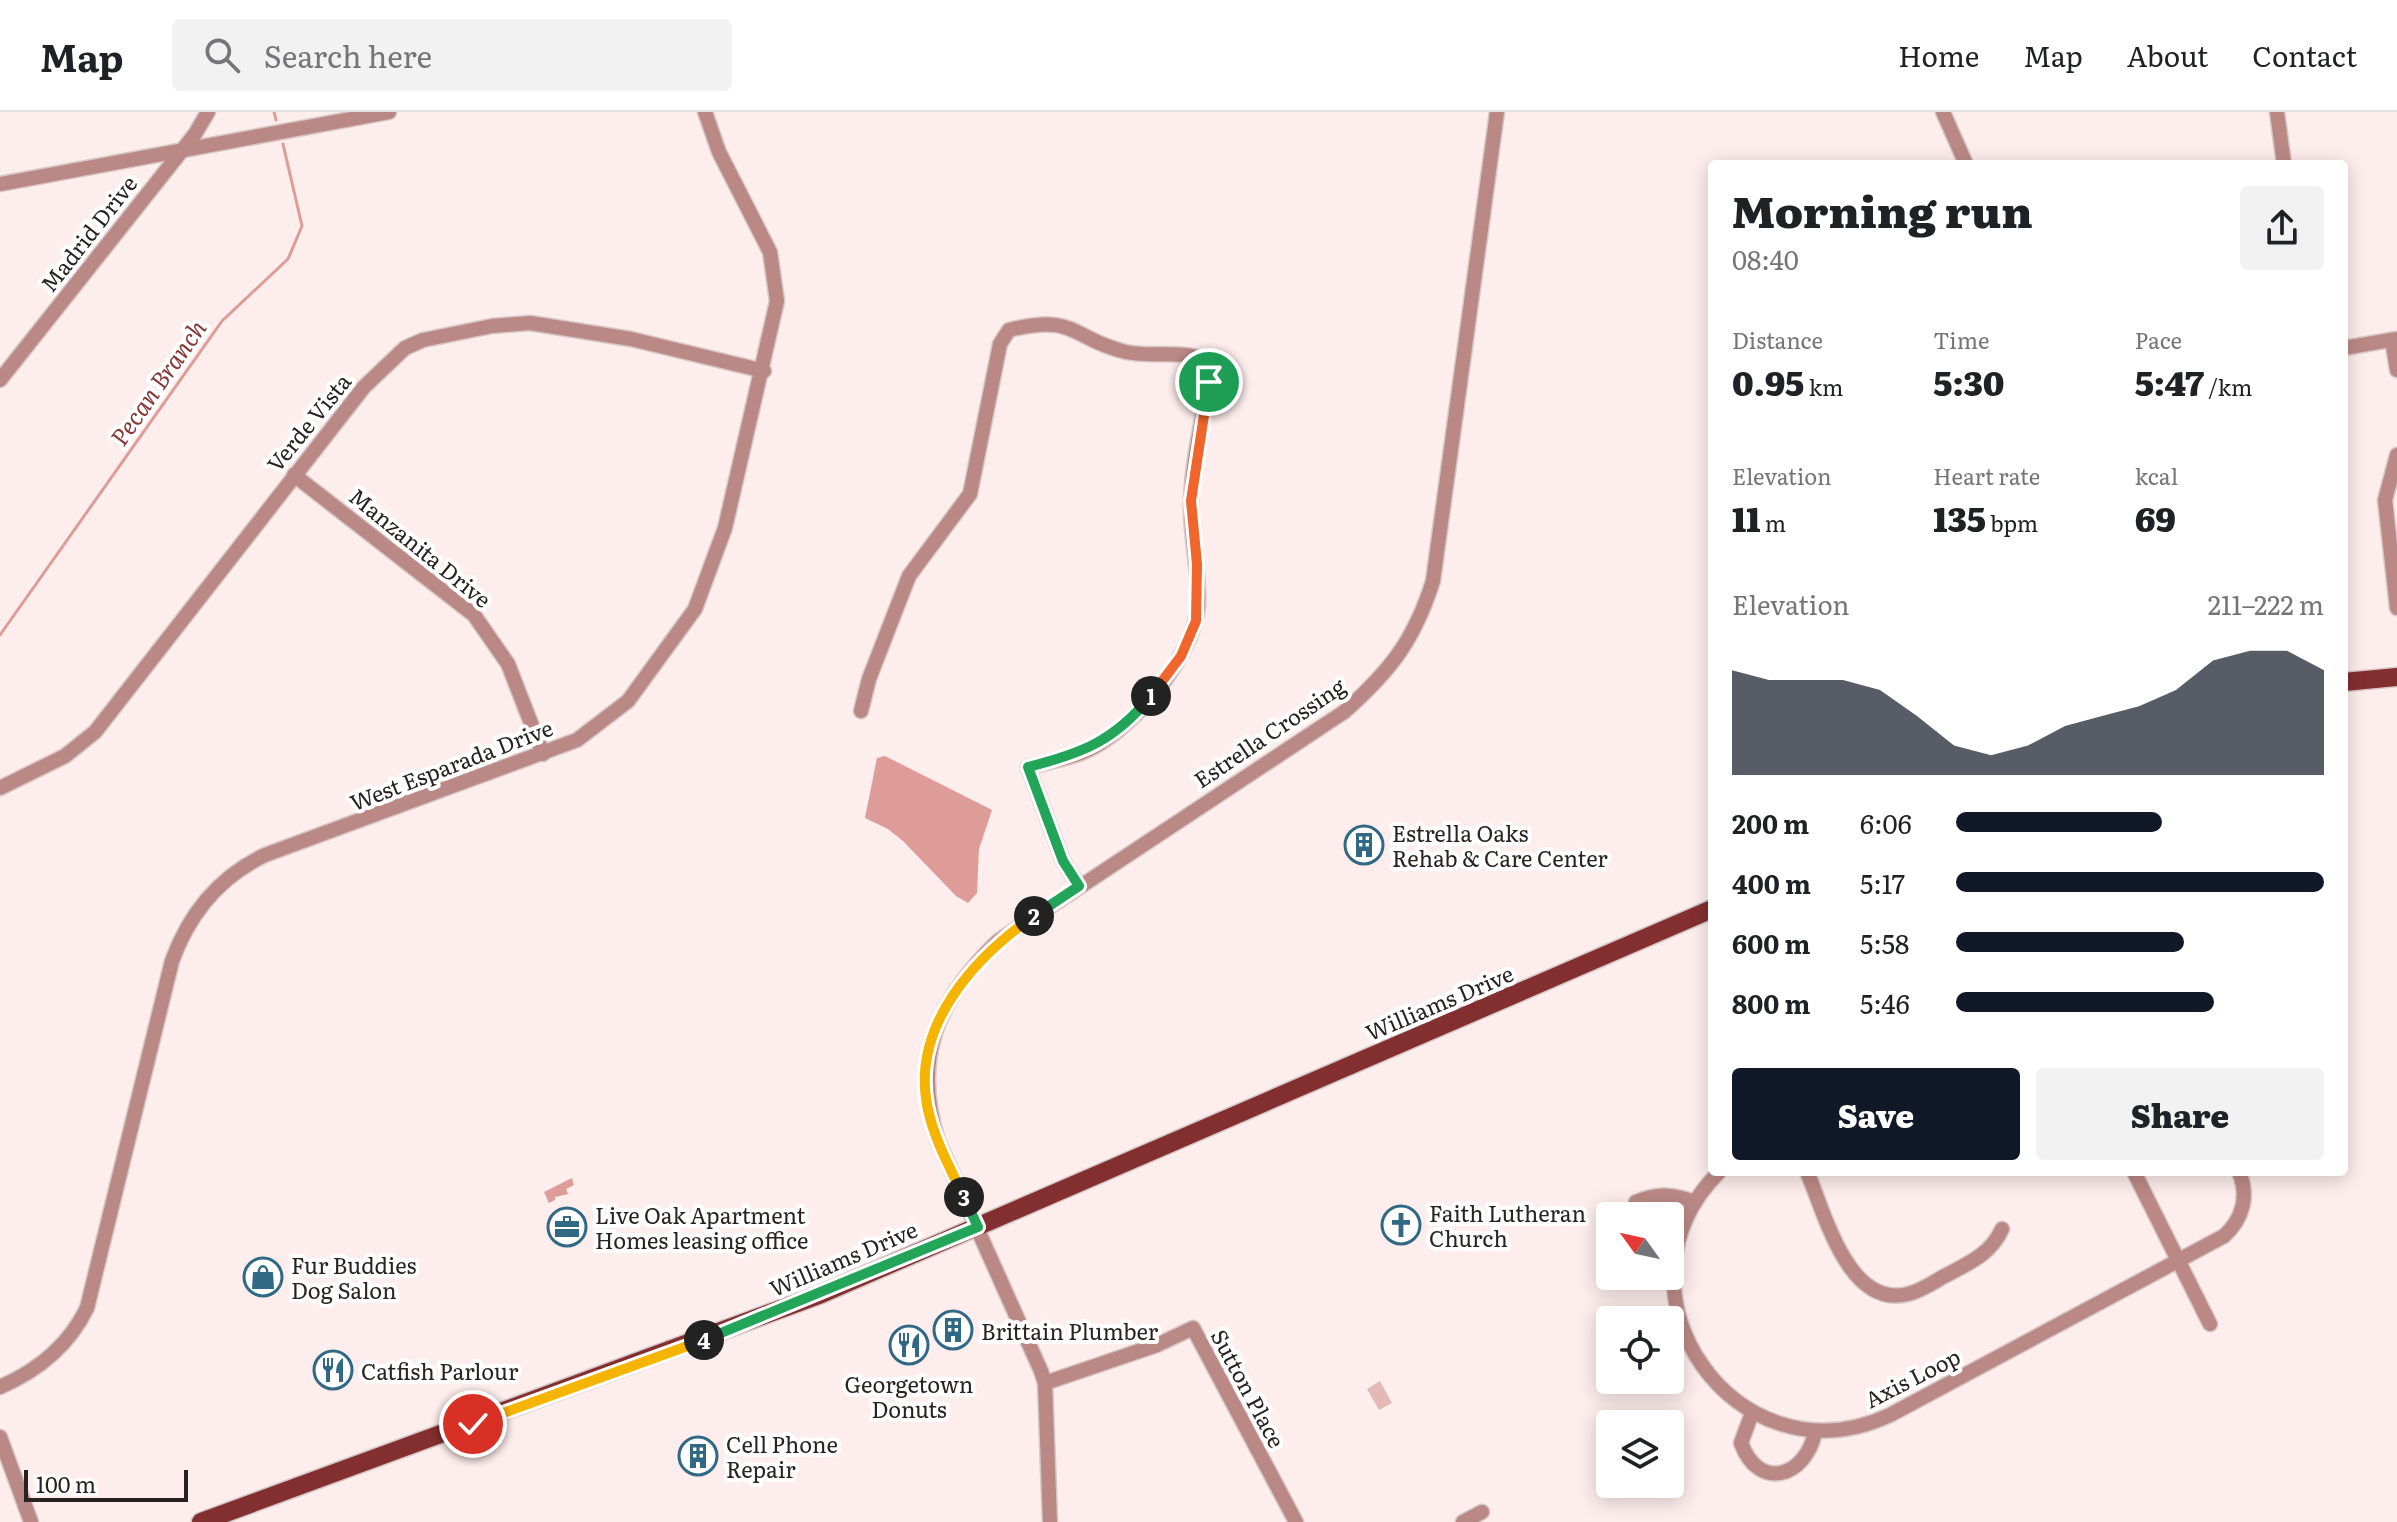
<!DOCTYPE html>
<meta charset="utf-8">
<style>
:root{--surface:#fff;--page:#f2f2f2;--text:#202124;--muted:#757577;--line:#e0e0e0;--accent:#111827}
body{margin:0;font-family:Literata,serif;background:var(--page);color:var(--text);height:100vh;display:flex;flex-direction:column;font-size:30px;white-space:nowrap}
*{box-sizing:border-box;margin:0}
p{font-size:26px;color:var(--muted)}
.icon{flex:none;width:44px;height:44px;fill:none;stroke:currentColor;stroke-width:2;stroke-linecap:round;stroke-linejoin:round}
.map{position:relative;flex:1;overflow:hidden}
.details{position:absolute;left:1708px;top:48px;width:640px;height:1016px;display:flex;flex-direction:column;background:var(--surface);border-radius:8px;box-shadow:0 4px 20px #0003}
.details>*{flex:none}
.needle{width:52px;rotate:303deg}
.tools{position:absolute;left:1596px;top:1090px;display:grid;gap:16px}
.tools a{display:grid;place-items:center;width:88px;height:88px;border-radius:8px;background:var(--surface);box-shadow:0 4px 20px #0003;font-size:40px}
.scale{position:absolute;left:24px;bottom:20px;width:164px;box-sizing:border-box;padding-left:8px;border:4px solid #282222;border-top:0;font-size:22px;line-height:28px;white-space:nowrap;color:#282222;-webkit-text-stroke:6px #fff;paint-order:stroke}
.pin{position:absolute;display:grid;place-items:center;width:68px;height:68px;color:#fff;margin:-34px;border:4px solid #fff;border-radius:50%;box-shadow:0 2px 8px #0007}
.km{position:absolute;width:40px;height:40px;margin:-20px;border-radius:50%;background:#222;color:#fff;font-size:22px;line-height:40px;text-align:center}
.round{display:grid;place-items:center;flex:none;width:84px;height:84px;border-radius:8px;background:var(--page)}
.headline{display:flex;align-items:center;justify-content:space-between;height:136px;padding:0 24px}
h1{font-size:44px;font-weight:800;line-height:60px}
.metrics{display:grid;grid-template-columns:repeat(3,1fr);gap:12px;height:136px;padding:8px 24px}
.metrics div{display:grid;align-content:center}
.metrics b{font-size:34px;font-weight:800}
.metrics small{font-size:22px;font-weight:400}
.metrics p{font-size:22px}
.chart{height:224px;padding:16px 24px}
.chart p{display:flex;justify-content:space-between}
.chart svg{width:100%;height:144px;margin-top:8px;fill:var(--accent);opacity:.7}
.button{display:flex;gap:16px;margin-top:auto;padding:16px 24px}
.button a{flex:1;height:92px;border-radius:8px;background:var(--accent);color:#fff;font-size:32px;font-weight:800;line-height:92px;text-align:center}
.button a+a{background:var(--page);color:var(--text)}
ul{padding:0 24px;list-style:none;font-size:26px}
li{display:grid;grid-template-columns:128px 96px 1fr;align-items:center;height:60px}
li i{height:20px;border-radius:10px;background:var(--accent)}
header{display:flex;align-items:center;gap:48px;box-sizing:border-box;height:112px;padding:0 40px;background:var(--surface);border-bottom:2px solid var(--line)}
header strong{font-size:38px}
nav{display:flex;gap:44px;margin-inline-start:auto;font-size:28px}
.search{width:560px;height:72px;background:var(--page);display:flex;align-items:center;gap:20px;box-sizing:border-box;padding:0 28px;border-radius:8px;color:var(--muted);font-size:30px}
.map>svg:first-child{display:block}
.green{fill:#e2b9b6}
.water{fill:#dd9c98}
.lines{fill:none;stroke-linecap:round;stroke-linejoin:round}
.stream{stroke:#dd9c98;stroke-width:3}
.minor-casing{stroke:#d7c8c8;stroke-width:17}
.major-casing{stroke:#d7c8c8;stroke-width:21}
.minor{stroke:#bb8985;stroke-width:14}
.major{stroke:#832e2f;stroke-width:18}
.split-1-casing{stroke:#fff;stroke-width:16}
.split-2-casing{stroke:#fff;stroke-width:16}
.split-3-casing{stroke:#fff;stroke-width:16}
.split-4-casing{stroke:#fff;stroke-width:16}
.split-5-casing{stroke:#fff;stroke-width:16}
.split-1{stroke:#f0652b;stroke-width:10}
.split-2{stroke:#22a559;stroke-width:10}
.split-3{stroke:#f5b400;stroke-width:10}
.split-4{stroke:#22a559;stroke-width:10}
.split-5{stroke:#f5b400;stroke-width:10}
.labels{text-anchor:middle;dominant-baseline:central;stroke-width:8;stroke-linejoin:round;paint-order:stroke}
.street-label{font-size:22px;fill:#282222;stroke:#fff}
.poi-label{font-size:22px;fill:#282222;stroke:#fff;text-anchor:start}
.water-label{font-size:24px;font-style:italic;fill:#863837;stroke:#fff}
</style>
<header>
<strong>Map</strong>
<div class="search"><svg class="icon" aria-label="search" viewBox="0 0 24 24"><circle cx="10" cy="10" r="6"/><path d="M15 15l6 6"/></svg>Search here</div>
<nav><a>Home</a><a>Map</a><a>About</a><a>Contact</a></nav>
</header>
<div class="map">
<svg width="2397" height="1410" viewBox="0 0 2397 1410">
<rect width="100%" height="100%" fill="#fdedec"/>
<path class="green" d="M1380,1269L1392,1291L1379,1298L1367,1277Z"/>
<g class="water">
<path d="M885,644L992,698L979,737L977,781L968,791L956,784L903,729L888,717L865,706L877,646Z"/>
<path d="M572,1066L574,1073L566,1077L568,1082L555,1085V1088L549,1091L544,1080Z"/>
</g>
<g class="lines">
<g class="stream">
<path d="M274,0L276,8"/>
<path d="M0,523L222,209L288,147L302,114L283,32"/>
</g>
<defs>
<g id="minor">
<path d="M1943,0L1966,52"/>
<path d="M2277,0L2284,52"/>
<path d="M0,72L389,0"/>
<path d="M2392,228L2397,258"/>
<path d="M2344,236L2397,227"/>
<path d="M0,268L195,22L208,0"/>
<path d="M2397,343L2385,388L2397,496"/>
<path d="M294,363L474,503L508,552L543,642"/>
<path d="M861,599L869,567L909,464L970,382L1000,232L1009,218C1077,201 1071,227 1126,240C1153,246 1178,237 1205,248L1209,256V270C1202,310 1192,350 1191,391C1190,425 1200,459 1198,494C1194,545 1129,623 1081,641C1065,647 1046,651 1028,655L1063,749L1079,774"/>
<path d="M0,676L65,644L95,620L364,275L405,236L423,228L492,214L530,211L631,227L764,259"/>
<path d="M1719,1060C1600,1179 1736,1375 1890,1303L2224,1124C2243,1107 2249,1084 2239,1060"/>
<path d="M1807,1060C1825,1101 1848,1197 1908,1182C1920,1179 1931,1172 1941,1166C1966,1152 1990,1144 2002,1117"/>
<path d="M2134,1060L2210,1212"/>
<path d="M1631,1104L1636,1090C1658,1081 1673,1082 1695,1090"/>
<path d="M1045,1271L1157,1233L1193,1216L1296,1410"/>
<path d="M0,1275C37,1259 69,1233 87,1196L172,849C189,802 219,765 265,743L577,628L628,589L695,497L725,416L777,189L770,140L719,40L705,0"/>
<path d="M1752,1301L1741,1331C1759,1380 1806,1365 1815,1320"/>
<path d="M0,1325L31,1410"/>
<path d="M1050,1410L1045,1271L1041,1259L938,1029C912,946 937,888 998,829L1344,600C1390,559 1414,529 1433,469L1497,0"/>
<path d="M1463,1410L1482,1400"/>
</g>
<g id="major">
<path d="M2344,570L2397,565"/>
<path d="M201,1410L819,1183L1712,797"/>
</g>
</defs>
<use href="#minor" class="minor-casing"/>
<use href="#major" class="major-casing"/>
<use href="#minor" class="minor"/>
<use href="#major" class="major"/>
</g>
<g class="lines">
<defs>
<path id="split-1" d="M1151,584L1181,544L1196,509L1197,452L1191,389L1209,270"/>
<path id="split-2" d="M1034,804L1079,774L1063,749L1028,655C1083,641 1114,629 1151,584"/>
<path id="split-3" d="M964,1085C950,1056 933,1025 927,993C912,913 975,845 1034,804"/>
<path id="split-4" d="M704,1228L978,1115L964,1085"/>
<path id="split-5" d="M473,1312L704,1228"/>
</defs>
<use href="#split-1" class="split-1-casing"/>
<use href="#split-2" class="split-2-casing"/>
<use href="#split-3" class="split-3-casing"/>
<use href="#split-4" class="split-4-casing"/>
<use href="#split-5" class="split-5-casing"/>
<use href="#split-1" class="split-1"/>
<use href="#split-2" class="split-2"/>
<use href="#split-3" class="split-3"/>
<use href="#split-4" class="split-4"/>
<use href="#split-5" class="split-5"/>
</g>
<defs>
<symbol id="building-ring" viewBox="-11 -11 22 22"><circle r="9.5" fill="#fff" stroke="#316883" stroke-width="1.5"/><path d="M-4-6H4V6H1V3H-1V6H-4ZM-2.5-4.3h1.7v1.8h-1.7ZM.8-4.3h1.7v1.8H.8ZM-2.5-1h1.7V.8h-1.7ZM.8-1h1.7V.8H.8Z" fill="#316883"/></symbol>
<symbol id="church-ring" viewBox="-11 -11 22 22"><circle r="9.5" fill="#fff" stroke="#316883" stroke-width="1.5"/><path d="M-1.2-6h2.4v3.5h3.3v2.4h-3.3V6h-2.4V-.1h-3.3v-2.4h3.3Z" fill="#316883"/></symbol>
<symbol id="office-ring" viewBox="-11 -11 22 22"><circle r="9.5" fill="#fff" stroke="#316883" stroke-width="1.5"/><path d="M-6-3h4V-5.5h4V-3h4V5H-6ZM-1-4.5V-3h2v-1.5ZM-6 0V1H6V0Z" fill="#316883"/></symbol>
<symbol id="shop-ring" viewBox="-11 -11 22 22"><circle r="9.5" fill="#fff" stroke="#316883" stroke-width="1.5"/><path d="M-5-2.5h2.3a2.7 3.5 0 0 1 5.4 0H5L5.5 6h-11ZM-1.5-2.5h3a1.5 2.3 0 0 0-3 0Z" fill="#316883"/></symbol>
<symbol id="restaurant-ring" viewBox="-11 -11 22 22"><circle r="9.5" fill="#fff" stroke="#316883" stroke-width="1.5"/><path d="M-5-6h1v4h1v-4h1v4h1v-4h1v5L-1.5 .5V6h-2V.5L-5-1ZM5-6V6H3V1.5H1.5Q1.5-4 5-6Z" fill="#316883"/></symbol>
</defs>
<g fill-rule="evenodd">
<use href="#building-ring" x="1342" y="711" width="44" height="44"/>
<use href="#church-ring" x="1379" y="1091" width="44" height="44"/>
<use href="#office-ring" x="545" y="1093" width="44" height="44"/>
<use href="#shop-ring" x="241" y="1143" width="44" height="44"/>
<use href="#building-ring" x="931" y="1196" width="44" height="44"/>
<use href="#restaurant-ring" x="887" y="1211" width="44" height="44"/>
<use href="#restaurant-ring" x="311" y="1236" width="44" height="44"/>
<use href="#building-ring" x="676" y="1322" width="44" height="44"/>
</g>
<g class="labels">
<g class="street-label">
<text transform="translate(88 121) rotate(-52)">Madrid Drive</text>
<text transform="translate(308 310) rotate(-51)">Verde Vista</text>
<text transform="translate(421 435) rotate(39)">Manzanita Drive</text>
<text transform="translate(1269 620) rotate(-34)">Estrella Crossing</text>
<text transform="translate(451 652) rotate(-21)">West Esparada Drive</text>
<text transform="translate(1439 890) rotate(-23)">Williams Drive</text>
<text transform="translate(843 1146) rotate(-23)">Williams Drive</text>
<text transform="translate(1912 1265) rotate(-27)">Axis Loop</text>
<text transform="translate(1249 1276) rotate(62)">Sutton Place</text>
</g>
<g class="poi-label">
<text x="1392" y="720">Estrella Oaks<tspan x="1392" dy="25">Rehab &amp; Care Center</tspan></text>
<text x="1429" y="1100">Faith Lutheran<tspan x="1429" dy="25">Church</tspan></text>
<text x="595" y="1102">Live Oak Apartment<tspan x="595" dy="25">Homes leasing office</tspan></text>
<text x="291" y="1152">Fur Buddies<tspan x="291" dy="25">Dog Salon</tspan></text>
<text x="981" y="1218">Brittain Plumber</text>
<text x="361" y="1258">Catfish Parlour</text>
<text x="909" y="1271" text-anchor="middle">Georgetown<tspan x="909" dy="25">Donuts</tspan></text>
<text x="726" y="1331">Cell Phone<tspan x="726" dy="25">Repair</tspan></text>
</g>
<g class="water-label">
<text transform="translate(157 270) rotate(-55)">Pecan Branch</text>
</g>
</g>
</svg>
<div class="tools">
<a><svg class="needle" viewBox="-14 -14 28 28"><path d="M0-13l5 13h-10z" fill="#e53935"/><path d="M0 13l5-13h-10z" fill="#757577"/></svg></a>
<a><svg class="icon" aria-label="locate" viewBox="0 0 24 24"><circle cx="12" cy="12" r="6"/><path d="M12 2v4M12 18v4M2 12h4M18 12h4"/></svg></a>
<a><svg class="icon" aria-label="layers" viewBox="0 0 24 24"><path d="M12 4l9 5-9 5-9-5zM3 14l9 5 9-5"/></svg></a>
</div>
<div class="scale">100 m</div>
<div class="pin" style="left:1209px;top:270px;background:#1e9e55"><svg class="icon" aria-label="arrive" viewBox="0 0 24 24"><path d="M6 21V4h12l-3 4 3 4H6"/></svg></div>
<div class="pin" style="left:473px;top:1312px;background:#d93025"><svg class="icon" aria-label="check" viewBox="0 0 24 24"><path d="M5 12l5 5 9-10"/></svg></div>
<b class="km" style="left:1151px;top:584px">1</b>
<b class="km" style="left:1034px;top:804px">2</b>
<b class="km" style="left:964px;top:1085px">3</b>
<b class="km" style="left:704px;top:1228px">4</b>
<section class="details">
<div class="headline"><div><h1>Morning run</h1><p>08:40</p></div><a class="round"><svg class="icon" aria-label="share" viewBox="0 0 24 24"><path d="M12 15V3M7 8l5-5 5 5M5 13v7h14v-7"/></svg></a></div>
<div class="metrics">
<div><p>Distance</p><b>0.95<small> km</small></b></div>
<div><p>Time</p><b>5:30</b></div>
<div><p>Pace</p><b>5:47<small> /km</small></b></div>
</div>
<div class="metrics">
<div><p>Elevation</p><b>11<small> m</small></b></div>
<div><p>Heart rate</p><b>135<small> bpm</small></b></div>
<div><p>kcal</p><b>69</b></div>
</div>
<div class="chart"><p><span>Elevation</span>211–222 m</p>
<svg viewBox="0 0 160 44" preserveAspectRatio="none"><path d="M0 44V12L10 15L20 15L30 15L40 18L50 26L60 35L70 38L80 35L90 29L100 26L110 23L120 18L130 9L140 6L150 6L160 12V44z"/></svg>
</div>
<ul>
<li><b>200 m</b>6:06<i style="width:56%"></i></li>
<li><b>400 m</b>5:17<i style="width:100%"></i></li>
<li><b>600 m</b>5:58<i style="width:62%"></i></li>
<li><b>800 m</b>5:46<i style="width:70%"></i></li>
</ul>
<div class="button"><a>Save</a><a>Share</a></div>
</section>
</div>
